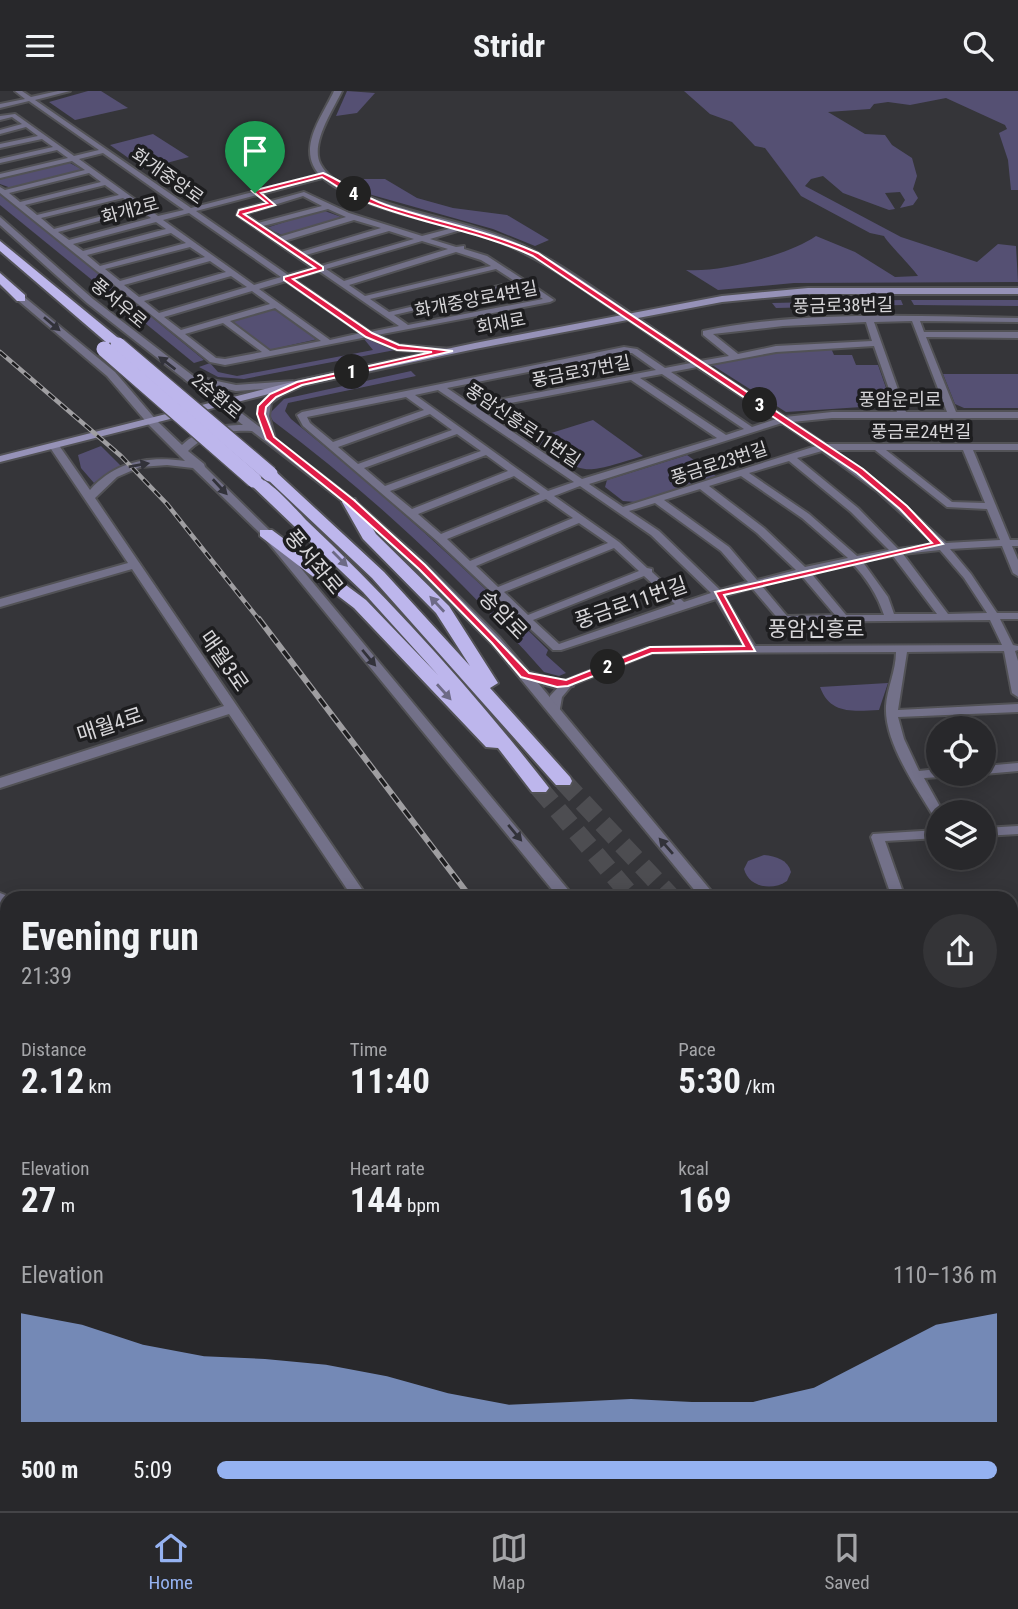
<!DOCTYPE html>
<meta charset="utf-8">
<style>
:root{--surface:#28282b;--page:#343437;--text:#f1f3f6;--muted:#a5a6a9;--line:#444447;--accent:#95b2f1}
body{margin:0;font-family:"Roboto Condensed","Noto Sans KR",sans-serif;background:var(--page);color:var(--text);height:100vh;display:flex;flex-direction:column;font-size:26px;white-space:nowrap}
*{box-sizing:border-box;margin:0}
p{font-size:23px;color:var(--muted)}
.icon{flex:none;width:38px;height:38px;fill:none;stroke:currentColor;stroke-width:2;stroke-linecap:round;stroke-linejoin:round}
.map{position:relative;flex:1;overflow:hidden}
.drawer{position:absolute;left:0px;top:800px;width:1018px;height:621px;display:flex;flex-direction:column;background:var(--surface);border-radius:21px 21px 0 0;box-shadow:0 4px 18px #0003,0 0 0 2px var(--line)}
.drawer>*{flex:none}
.fabs{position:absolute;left:926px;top:625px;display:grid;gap:14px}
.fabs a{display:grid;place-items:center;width:70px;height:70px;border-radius:50%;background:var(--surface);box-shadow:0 4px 18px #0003,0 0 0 2px var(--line);font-size:35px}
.pin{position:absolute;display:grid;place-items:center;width:60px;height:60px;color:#fff;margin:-72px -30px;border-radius:50% 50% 50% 0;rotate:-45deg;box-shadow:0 0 7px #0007}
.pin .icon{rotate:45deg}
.km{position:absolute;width:35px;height:35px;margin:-18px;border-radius:50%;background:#222;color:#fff;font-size:19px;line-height:35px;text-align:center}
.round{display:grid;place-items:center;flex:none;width:74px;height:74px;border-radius:37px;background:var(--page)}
.summary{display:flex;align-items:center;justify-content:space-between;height:119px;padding:0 21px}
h1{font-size:38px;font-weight:700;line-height:52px}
.metrics{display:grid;grid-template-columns:repeat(3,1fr);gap:10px;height:119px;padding:7px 21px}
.metrics div{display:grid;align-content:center}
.metrics b{font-size:35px;font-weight:700}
.metrics small{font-size:19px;font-weight:400}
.metrics p{font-size:19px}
.chart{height:196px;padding:14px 21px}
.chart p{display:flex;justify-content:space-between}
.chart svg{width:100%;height:126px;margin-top:7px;fill:var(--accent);opacity:.7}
ul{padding:0 21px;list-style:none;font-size:23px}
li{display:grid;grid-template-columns:112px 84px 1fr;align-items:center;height:52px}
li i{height:18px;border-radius:9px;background:var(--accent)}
header{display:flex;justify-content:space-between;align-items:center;height:91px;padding:0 21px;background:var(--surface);font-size:32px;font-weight:700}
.tabs{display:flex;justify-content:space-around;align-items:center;height:98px;border-top:2px solid var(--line);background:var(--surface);font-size:19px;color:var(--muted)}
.tabs a{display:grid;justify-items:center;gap:4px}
.tabs .selected{color:var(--accent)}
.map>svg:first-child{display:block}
.green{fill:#555073}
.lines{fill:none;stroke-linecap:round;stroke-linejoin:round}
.trunk-tunnel-far1{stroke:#4d4d51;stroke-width:19;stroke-dasharray:19 10;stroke-linecap:butt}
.trunk-tunnel{stroke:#4d4d51;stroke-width:25;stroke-dasharray:25 12;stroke-linecap:butt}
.minor-casing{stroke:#525256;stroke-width:4}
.tertiary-casing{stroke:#525256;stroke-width:4}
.secondary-casing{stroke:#525256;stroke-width:4}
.trunk-casing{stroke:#525256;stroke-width:4}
.minor{fill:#737189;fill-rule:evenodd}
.tertiary{fill:#737189;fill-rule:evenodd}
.secondary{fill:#9692b8;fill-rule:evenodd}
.trunk{fill:#bdb6ec;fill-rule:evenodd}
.rail-far2-casing{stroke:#9f9ea1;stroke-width:4.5}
.rail-far1-casing{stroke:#9f9ea1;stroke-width:6}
.rail-casing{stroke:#9f9ea1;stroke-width:7}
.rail-far2{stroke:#1d1d1f;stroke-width:2.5;stroke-dasharray:8;stroke-linecap:butt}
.rail-far1{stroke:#1d1d1f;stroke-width:3.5;stroke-dasharray:10;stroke-linecap:butt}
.rail{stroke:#1d1d1f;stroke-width:4.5;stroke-dasharray:14;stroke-linecap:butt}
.trunk-bridge-casing{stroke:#525256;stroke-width:18;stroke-linecap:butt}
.trunk-bridge{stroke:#bdb6ec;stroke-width:15}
.oneway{fill:#32323a}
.oneway2{fill:#6d6a86}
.route{fill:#e11d48;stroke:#fff;stroke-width:2;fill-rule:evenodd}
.labels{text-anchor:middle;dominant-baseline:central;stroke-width:7;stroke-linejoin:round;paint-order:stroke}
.far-street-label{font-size:18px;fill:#d7d6d9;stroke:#1d1d1f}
.street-label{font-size:21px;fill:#d7d6d9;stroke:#1d1d1f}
</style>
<header><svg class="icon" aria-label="menu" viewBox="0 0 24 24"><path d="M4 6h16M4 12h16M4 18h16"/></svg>Stridr<svg class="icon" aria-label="search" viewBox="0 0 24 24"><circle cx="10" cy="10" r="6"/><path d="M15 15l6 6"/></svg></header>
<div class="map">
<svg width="1018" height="1420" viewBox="0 0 1018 1420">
<rect width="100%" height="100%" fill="#353539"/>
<g class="green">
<path d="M88,0H101L128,17L75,29L49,11Z"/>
<path d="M347,0L375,2L357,22L336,25Z"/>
<path d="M684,0H1018V99H1011L1008,69L999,42L1007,38L1005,34L946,7L910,14L888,11L874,13L870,18L828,21L865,43L885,44L892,54L912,67L917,85L913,98L918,107L913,114L900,117L905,109L900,101L885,102L895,118L889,119L843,102L823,85L811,88L805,95L901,146L977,171L998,153L1016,155L1018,191L794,192L718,199L686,179C719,182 789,164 816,145L855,161L895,186L918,185C911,175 886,150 884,145L870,142L801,105L765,57L755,55L732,31L710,23Z"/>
<path d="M153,43L189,66L144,78L110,54Z"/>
<path d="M68,71L83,79L11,97L0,93V87Z"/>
<path d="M345,88H385L417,107L453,117L507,124L549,149L535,155L493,138L372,104Z"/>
<path d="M0,102L204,269L194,272L0,114Z"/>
<path d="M322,119L344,127L284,145L266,137Z"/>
<path d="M901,209L903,214L776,217L772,212Z"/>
<path d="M911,209H1018V215L914,214Z"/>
<path d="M274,216L318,248L269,259L231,229Z"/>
<path d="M370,247L395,259L244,288L218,286L199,276L210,272L218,281L237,285L373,259L364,248Z"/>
<path d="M830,255L834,264H852L856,274H878L892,314L786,321L712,274L784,259Z"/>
<path d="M411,280L416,285L288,312L285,320L291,328C381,401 466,477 548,559L546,564L566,582L559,585L544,581C462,489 373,404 273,330L269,323L284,308Z"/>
<path d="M1018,283V317H964L955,313L943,283Z"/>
<path d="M593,329L643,365C579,384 587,386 532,348Z"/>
<path d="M101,355L125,379L102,386L94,392L81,377L78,364Z"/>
<path d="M687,364L716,385L635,411L623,410L605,396L607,389Z"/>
<path d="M888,592L879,619C854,620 830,624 820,596Z"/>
<path d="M764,764C776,765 788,769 791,781L787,790C773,800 749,797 744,778L748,770Z"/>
</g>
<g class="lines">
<g class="trunk-tunnel-far1">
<path d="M563,690L672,807"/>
<path d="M539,697L633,807"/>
</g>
<path class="trunk-tunnel" d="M1012,1100L1018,1105"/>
<defs>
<g id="minor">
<path d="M15,0H22L31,6L58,0H70L35,9L191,117L326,82V86L196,120L288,184L313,177L237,124L239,119L304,101L349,122L422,145L464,134V138L430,148L456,156L464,155V158L487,165L524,189H529V192L554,209L550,211L377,244L399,254L452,258L453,260L449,263L397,259L367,246L225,274L210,271L0,102V96L5,99L85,79L72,70L0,87V83L68,67L57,59L0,72V68L53,56L42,48L0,57V53L38,45L26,36L0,43V39L22,33L12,26L0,29V25L15,23L74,65L99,59L29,10L0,17V13L25,8ZM103,62L184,119L158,125L79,68ZM89,82L101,91L20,111L9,102ZM105,94L119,104L37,124L25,114ZM303,105L322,115L258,132L245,123ZM123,107L136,116L54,138L41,127ZM328,118L346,126L279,146L263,135ZM140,119L151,127L69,149L58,141ZM189,122L281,186L254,194L163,129ZM354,129L381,137L301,161L284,150ZM156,131L166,138L83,160L73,153ZM389,140L414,148L321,175L306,164ZM171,142L186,152L100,175L87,164ZM422,150L448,158L344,190L326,178ZM190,156L205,166L120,190L105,178ZM456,161L481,169L491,175L365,205L349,194ZM210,170L226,181L139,206L124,194ZM496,178L516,191L389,221L370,208ZM319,180L399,235L370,241L293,188ZM231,185L247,196L159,222L144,210ZM286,190L361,242L330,249L259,198ZM522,194L543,208L408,234L394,224ZM252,200L270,213L181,239L164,226ZM275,217L321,250L270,260L230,230ZM223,232L262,261L225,268L216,267L185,243Z"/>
<path d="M626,223H632L700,270L729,265L703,244V240C806,219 914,225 1018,227V231L920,230L924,241H1018V247L926,246L956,321H1018V327H832L792,331L825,353H1018V359H973L1010,449H1018V455H1012L1018,469V485L1013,482L1002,455L950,458L971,483L997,522H1018V528H1000L1013,554L1018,555V559L1015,560L1018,570V606L1012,602L1004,560L907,561L898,619L1018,613V621L898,626L904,648L919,680L938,678V682H946L940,686L924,687L943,721H938V727L934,726C916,696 884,651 886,615C887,597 896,580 896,561L652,562L572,594L562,606L559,623H551L549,620L550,605L564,590L646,557L744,555L716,508L561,559H553L436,449L303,335L297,324L302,321L624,256L637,258L665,277L691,272L626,227ZM912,230L947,321H906L874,231ZM866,231L872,250L776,255L738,263L713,243L783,235ZM874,255L897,321H832L785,326L706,274L776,261ZM624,262H632L656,279L472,314L447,297ZM697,276L776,328L752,336L671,281ZM662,283L744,338L726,344L640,287ZM631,289L717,347L582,388L479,318ZM438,299L574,391L548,400L415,304ZM406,306L424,319L333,351L310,332L307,326ZM430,323L452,339L358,373L338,356ZM782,332L816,355L623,416L589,393ZM457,343L481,360L385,395L364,377ZM833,359H875L947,416L987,418L1000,449L946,452L885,397ZM886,359H963L985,412L952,411ZM822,360L878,401L935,453L898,458L858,417L797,367ZM486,364L508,380L412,418L390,400ZM789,370L851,421L889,459L857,465L809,423L749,382ZM514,385L540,403L441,443L418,423ZM741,385L802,427L848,467L805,476L764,437L709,395ZM580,395L651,444L711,502L684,511L652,481V478L647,477L619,451L554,405ZM700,398L757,442L796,479L757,489L729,456L664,409ZM546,408L573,427L470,470L447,448ZM655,412L721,460L748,491L720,499L659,440L629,420ZM579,432L608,452L498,496L476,475ZM614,457L639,480L528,524L504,501ZM940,459L964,487L987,522L948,523L903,463ZM893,465L937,523H894L888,506L862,470ZM852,472C867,488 877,503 884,524H846L810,481ZM801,484L835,524L787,525L761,494ZM644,485L675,513L559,553L533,529ZM752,497L780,530L784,531L990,529L1002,554L755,555L724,505Z"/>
<path d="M188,284L236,294L293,290L297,293L293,296L236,300L185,289V285Z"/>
<path d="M1018,672V680L984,683L982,682L984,675Z"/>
<path d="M1018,735V743L984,745V737Z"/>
<path d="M938,739V747L885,750L905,807H892L871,746L873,743Z"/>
<path d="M0,802L5,804L7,808V827L2,825L0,821Z"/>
<path d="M1018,826V836L1012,837V827Z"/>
<path d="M1012,896L1018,898V911L1012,908Z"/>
<path d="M270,1414H288L290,1420H272Z"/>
</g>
<g id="tertiary">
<path d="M334,0H342C333,19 309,54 321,74C330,91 357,102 374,108C420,125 469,131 513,150C556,168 594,198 632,223V227H626C587,202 549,172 507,154C465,136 417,130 374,114C356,107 321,93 313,74C302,50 324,22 334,0Z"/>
<path d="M0,126L93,208L261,337C256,316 262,306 282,297C289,293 296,289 304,290V294L282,304L271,312L269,325L275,348L354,409L426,473L500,547L529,581L557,589H573L574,592L573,595L557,597L538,592L717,807H701L492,553L418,479L346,413L252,340C227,339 207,342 188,360L204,373L205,376L270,440L575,807H559L262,444L193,377L167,374L140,376L117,386L95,407L368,807H353L229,623L0,697V687L224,615L132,478L0,516V508L128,472L49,355L50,353H58L90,399C116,370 148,365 185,370L149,334L107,285L0,194V186L115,281L157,330L182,354C199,338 220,334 243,334L87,212L0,134Z"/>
<path d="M7,1014V1028L0,1031V1017Z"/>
<path d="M551,1414H578L576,1420H549Z"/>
</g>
<g id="secondary">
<path d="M808,197H1018V203H808L722,211L475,258L300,295L0,371V365L300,289L475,252L722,205Z"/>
<path d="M1012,1353L1018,1356V1381L1012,1378Z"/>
</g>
<g id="trunk">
<path d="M0,150L123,251V257H113L0,160Z"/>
<path d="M0,182L25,204V210H17L0,193Z"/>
<path d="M270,379L275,380L384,481L470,575L436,522L363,448L342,411L345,408H355L376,443L449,515L498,592L490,597L570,686L572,690L570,694H556L372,487L265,386V380Z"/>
<path d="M254,384C269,388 295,417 306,429C393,511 472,599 546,693L549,697L546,701H532L498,657L486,656L354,517L260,445V439H272L366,509L438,584L363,501L249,392L246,389Z"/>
<path d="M1012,1176L1018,1178V1203L1012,1201Z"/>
</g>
</defs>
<use href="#minor" class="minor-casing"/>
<use href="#tertiary" class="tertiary-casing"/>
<use href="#secondary" class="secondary-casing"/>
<use href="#trunk" class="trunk-casing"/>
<use href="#minor" class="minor"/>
<use href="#tertiary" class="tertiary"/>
<use href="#secondary" class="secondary"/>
<use href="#trunk" class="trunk"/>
<defs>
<path id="rail-far2" d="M0,261L121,365L167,413L260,530"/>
<path id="rail-far1" d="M259,528L471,807"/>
<path id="rail" d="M931,1414L935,1420"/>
</defs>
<use href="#rail-far2" class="rail-far2-casing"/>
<use href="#rail-far1" class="rail-far1-casing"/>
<use href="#rail" class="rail-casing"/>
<use href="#rail-far2" class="rail-far2"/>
<use href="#rail-far1" class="rail-far1"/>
<use href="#rail" class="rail"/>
<defs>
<g id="trunk-bridge">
<path d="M118,254L270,383"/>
<path d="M104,258L254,389"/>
</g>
</defs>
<use href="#trunk-bridge" class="trunk-bridge-casing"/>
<use href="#trunk-bridge" class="trunk-bridge"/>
</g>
<defs><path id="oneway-solid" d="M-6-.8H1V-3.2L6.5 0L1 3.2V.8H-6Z" transform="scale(1.75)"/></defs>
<g class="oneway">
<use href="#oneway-solid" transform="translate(52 233) rotate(40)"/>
<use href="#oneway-solid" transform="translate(167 272) rotate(-143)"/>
<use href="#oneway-solid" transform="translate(139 374) rotate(-10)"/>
<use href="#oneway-solid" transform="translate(220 396) rotate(47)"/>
<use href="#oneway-solid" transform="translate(369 567) rotate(50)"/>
<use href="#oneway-solid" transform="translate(515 742) rotate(50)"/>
<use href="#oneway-solid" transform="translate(666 755) rotate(-131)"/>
</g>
<g class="oneway2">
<use href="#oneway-solid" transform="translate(340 468) rotate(45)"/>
<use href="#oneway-solid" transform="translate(437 513) rotate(-133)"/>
<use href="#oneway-solid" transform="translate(444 601) rotate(48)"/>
</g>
<path class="route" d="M323,82C344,91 363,106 386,114C437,131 489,140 538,162L863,378L907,415L943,453L724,504L755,560L652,562L568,595L557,596L521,586L492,552L419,478L347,413L266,348L257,323L258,315L270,303L297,291L432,261L397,259L366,246L284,189V186L315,177L237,124L239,119L267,112L252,100ZM322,86C334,93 346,102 359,108C415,132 477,139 533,165L857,382L900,418L932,452L715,501L744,555L650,556L566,589L529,582L425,474L354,409L274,346L265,323L266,316L276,306L302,294L453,260L399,254L372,242L293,188L323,179V176L244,123L275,114L261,102Z"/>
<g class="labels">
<g class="far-street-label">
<text transform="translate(168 85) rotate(35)">화개중앙로</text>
<text transform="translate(130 119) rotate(-15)">화개2로</text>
<text transform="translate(476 208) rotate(-11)">화개중앙로4번길</text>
<text transform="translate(119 212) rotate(40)">풍서우로</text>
<text transform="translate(843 214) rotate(-1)">풍금로38번길</text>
<text transform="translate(501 232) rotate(-11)">회재로</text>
<text transform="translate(581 280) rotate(-11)">풍금로37번길</text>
<text transform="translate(217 305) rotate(40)">2순환로</text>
<text x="900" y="308">풍암운리로</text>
<text transform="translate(523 334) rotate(34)">풍암신흥로11번길</text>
<text x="921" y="340">풍금로24번길</text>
<text transform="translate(719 372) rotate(-18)">풍금로23번길</text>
</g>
<g class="street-label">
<text transform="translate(314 471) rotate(50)">풍서좌로</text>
<text transform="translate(631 512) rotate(-19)">풍금로11번길</text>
<text transform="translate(503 524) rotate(46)">송암로</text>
<text x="816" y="538">풍암신흥로</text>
<text transform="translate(224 570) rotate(55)">매월3로</text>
<text transform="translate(110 634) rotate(-18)">매월4로</text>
</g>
</g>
</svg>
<div class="fabs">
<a><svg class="icon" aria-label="locate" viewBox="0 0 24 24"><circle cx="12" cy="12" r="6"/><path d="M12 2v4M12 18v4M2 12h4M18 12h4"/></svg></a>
<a><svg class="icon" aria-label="layers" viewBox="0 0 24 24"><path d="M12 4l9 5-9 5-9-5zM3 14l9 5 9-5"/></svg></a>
</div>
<div class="pin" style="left:255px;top:102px;background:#1e9e55"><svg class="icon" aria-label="arrive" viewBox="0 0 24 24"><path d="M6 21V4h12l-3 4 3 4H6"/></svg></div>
<b class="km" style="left:352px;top:281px">1</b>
<b class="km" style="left:608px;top:576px">2</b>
<b class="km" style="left:760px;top:314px">3</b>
<b class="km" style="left:354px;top:103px">4</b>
<section class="drawer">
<div class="summary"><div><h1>Evening run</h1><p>21:39</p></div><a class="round"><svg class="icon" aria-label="share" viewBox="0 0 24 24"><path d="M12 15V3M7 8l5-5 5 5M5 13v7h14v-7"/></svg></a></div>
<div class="metrics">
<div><p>Distance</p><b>2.12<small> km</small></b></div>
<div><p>Time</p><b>11:40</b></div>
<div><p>Pace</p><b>5:30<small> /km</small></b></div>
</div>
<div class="metrics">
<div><p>Elevation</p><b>27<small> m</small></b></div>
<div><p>Heart rate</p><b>144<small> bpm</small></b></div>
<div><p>kcal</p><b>169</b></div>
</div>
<div class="chart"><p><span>Elevation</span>110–136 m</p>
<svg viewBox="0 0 160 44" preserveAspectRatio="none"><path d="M0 44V6L10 10L20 17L30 21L40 22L50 24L60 28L70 34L80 38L90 37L100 36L110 37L120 37L130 32L140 21L150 10L160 6V44z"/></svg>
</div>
<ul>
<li><b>500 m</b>5:09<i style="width:100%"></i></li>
</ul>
</section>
</div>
<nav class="tabs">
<a class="selected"><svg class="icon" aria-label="home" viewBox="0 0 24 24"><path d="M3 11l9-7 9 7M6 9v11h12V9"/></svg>Home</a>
<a><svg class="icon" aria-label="map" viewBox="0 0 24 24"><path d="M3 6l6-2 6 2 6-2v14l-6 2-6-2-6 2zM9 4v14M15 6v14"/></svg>Map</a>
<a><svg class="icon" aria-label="saved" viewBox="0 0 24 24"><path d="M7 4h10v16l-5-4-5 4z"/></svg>Saved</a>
</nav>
